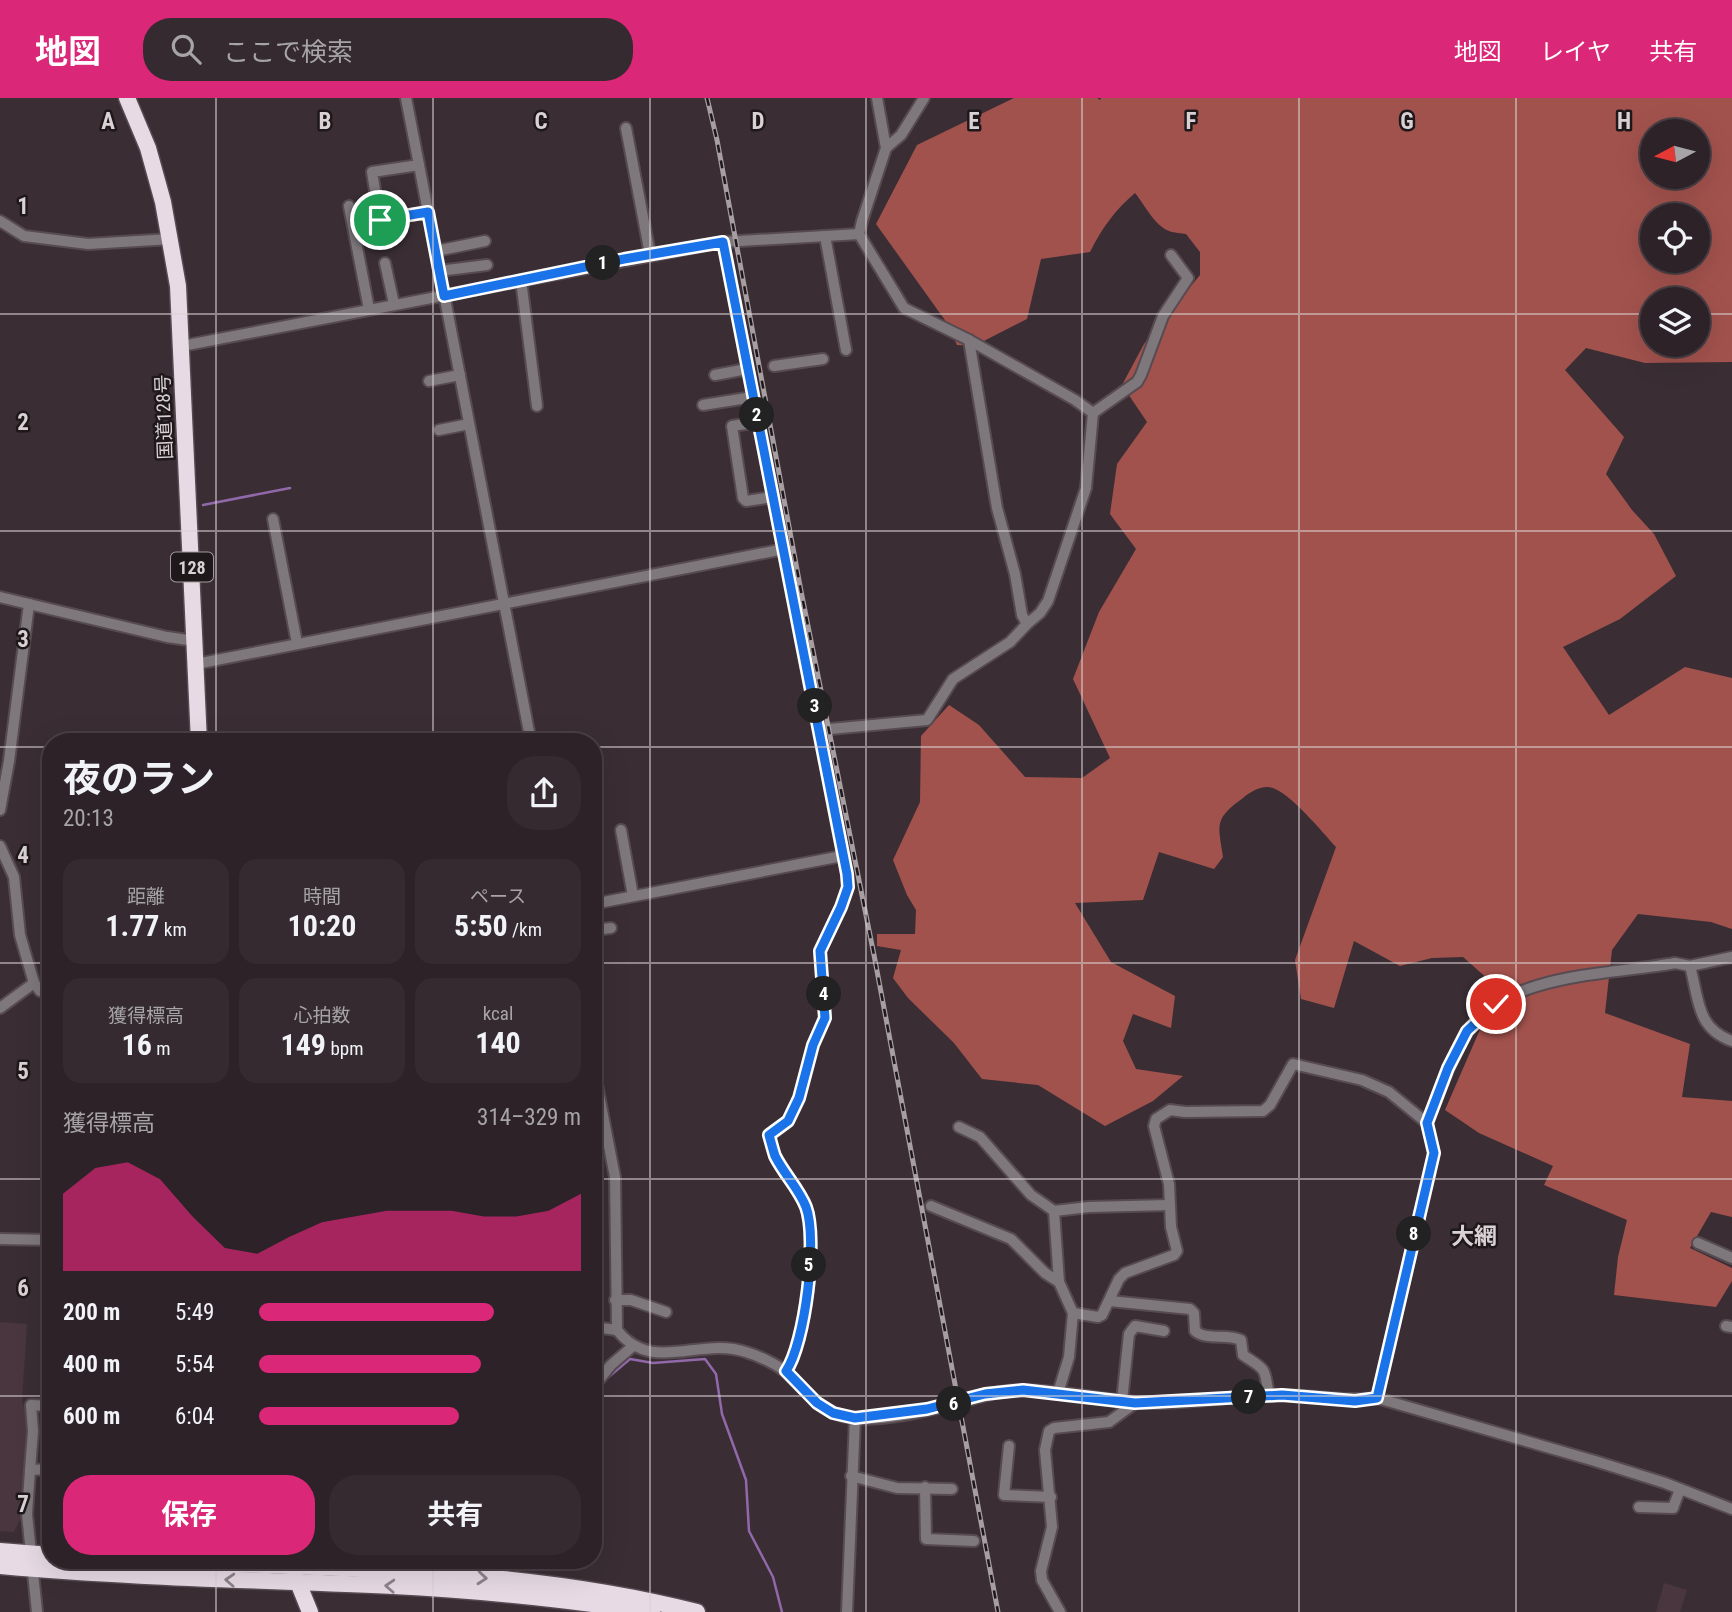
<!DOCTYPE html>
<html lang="ja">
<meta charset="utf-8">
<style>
:root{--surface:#2c2227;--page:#342a2f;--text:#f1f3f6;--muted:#a6a4a7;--line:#483f44;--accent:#db2777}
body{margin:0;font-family:"Roboto Condensed","Noto Sans JP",sans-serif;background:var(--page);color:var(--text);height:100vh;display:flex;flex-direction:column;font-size:26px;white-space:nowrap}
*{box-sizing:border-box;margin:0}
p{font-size:23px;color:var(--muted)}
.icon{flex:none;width:38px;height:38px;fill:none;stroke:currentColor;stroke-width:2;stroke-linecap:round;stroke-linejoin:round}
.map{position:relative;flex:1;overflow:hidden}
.panel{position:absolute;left:42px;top:635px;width:560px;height:836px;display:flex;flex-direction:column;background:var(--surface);border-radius:28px;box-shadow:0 7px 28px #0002,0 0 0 2px var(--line)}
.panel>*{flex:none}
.needle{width:46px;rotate:263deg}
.tools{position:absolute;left:1640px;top:21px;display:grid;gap:14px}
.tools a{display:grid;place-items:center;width:70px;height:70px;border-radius:50%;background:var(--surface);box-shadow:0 7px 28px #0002,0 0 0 2px var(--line);font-size:35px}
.pin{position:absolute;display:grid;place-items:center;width:60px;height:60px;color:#fff;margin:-30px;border:4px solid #fff;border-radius:50%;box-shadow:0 2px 7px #0007}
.km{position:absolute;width:35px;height:35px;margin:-18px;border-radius:50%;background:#222;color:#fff;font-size:19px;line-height:35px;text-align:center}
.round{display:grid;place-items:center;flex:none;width:74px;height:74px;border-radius:28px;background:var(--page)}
.headline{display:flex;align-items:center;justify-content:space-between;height:119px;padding:0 21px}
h1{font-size:38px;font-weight:700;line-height:52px}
.stats{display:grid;grid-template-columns:repeat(3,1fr);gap:10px;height:119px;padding:7px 21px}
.stats div{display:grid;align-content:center;border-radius:18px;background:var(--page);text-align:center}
.stats b{font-size:30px;font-weight:700}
.stats small{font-size:19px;font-weight:400}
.stats p{font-size:19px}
.chart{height:196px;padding:14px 21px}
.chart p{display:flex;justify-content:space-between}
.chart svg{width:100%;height:126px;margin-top:7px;fill:var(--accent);opacity:.7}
.primary-button{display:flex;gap:14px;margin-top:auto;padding:14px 21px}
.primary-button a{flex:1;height:80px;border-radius:28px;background:var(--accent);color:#fff;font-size:28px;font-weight:700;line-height:80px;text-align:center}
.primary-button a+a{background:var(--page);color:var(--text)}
ul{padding:0 21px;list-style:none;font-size:23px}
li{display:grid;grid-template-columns:112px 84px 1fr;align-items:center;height:52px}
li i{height:18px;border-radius:9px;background:var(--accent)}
header{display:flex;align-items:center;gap:42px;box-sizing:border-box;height:98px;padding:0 35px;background:var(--accent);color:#fff}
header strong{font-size:33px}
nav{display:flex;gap:38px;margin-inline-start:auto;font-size:24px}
.search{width:490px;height:63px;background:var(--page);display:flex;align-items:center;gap:18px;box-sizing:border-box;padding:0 24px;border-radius:28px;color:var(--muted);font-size:26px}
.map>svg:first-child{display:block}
.built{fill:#49363f}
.forest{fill:#a2524d;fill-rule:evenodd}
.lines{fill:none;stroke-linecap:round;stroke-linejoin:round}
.stream{stroke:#9168a9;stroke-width:2.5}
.minor-casing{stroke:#574b51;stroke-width:14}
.highway-casing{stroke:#574b51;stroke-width:19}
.minor{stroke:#7e787d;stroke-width:10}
.highway{stroke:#e7dae5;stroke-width:16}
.rail-casing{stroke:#a79ea2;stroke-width:5}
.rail{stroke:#1e181b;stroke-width:2.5;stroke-dasharray:8;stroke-linecap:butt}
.oneway{stroke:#8d838a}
.route-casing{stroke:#fff;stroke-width:14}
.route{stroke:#1a73e8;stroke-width:9}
.grid{fill:none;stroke:#d9d1d4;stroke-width:2;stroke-opacity:0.55}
.labels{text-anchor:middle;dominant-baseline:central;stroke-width:5;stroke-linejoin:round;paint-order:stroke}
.shield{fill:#1e181b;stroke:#a19a9c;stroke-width:2}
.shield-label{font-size:18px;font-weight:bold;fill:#d9d1d4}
.street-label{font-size:19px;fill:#d9d1d4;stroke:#1e181b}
.quarter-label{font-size:23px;font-weight:bold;fill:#d9d1d4;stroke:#1e181b}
.grid-label{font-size:23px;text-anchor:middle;font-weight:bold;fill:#d9d1d4;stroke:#1e181b;stroke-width:5;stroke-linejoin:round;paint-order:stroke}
</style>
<header>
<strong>地図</strong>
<div class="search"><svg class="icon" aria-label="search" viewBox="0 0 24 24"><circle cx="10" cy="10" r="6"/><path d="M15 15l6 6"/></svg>ここで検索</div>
<nav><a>地図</a><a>レイヤ</a><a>共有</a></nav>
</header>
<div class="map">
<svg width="1732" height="1514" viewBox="0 0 1732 1514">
<rect width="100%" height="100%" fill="#3a2e34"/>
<g class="built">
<path d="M0,1224L27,1226L22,1302L30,1332L21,1420L14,1434L0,1433Z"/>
<path d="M1664,1485L1687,1492L1680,1514H1656Z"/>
</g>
<path class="forest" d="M1014,0H1097L1100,2L1101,0H1732V264L1645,265L1586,250L1565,272L1624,339L1606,376L1632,412L1654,436L1676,478L1620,521L1563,549L1609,617L1685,569L1732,580V831L1711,824L1638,816L1612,852L1605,915L1690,946L1682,999L1732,1003V1119L1711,1114L1690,1150L1732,1170V1183L1716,1209L1614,1197L1618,1159L1627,1122L1544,1087L1553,1068L1479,1035L1445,1012L1498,890L1463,859L1432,860L1400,868L1354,843L1334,910L1301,901L1295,862L1336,749C1323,735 1286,689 1268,689C1256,689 1248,696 1239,703C1213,722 1219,730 1223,759L1214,771L1159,754L1143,802L1075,805L1111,864L1175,898L1171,930L1133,916L1123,943L1136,971L1183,978L1153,1003L1105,1028L1038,987L982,981L954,945L908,900L893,880L901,852L877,848V836H915L916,812L907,797L893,762L920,704L921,638L949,607L979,627L1025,679L1082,680L1110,660L1073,581L1099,514L1136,451L1110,416L1117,366L1147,324L1122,287L1144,246L1200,177V154L1186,136C1182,135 1174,135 1169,133C1154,127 1145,107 1135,95C1115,112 1102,130 1090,154L1041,161L1027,221L974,248L957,247L947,225L876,126L917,47ZM1652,33H1698V79H1652ZM1652,117H1698V163H1652ZM1652,201H1698V247H1652Z"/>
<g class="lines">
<g class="stream">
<path d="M203,407L290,390"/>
<path d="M605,1282L630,1261L653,1265L705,1261L716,1276L722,1316L746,1382L749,1433L773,1479L782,1514"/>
</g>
<defs>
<g id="minor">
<path d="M406,0L531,644"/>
<path d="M626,30L650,156"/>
<path d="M886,50L901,37L924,0"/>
<path d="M419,67L372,74L380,122L428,114"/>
<path d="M349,108L369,211"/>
<path d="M0,123L24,138L88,146L171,141"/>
<path d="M825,138L846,252"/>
<path d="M723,144L847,777L848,788L841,809L820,853L825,920L813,947L799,1001L788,1023L769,1037C771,1044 773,1052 775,1058C784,1076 799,1091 806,1109C818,1141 805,1246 786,1273"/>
<path d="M436,153L485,143"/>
<path d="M385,165L394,206"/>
<path d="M439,173L487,167"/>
<path d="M521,182L537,308"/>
<path d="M969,242L997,410L1015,476L1022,517L1027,526"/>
<path d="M182,248L723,144L859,136"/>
<path d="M774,268L823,261"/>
<path d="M715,277L747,271"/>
<path d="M429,283L460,277"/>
<path d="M703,307L753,299"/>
<path d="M1093,315L1137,284L1141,277L1163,218L1188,180L1171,157"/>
<path d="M758,324L732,328L743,400L746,403L773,399"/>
<path d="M439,332L469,326"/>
<path d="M273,421L297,545"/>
<path d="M0,499L167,539L195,543"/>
<path d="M196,566L784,451"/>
<path d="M819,632L927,622L953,581L1010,544L1027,526L1040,515L1048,503L1086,390L1093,315L1075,302L969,242L904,210L859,136L862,123L886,50L877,0"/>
<path d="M0,712L9,663L29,506"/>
<path d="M621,732L633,798"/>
<path d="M0,748L14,779L20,837L34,885L40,893L51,896"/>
<path d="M593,806L842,758"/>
<path d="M593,832L611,830"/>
<path d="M1690,868C1699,901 1696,930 1732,943"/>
<path d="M0,910L34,885"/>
<path d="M593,966L615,1079L617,1232C652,1277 700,1238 746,1254C759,1258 779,1267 788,1276C808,1295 823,1316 852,1320C882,1324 927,1313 956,1305C979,1300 1000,1291 1024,1292C1068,1292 1111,1305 1155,1305C1198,1305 1240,1296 1282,1297C1314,1297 1345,1304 1377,1300L1595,1363L1665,1385L1732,1411"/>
<path d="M1427,1025C1439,995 1449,964 1466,936C1504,874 1611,877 1675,865L1690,868L1732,859"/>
<path d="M959,1029L980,1039L1031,1097L1054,1113L1089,1109L1170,1107"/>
<path d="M931,1108L1011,1141L1045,1175L1059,1184"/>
<path d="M1054,1113L1059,1184L1073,1215L1069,1259L1058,1295"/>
<path d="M0,1141L51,1142"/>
<path d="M1698,1145L1732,1160"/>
<path d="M615,1202H631L666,1214"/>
<path d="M1110,1203L1190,1211L1194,1215L1195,1233C1207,1243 1227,1235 1241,1242L1243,1257C1267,1273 1264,1268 1269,1298"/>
<path d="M1073,1215L1098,1219L1102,1217L1119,1181L1125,1175L1174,1157L1177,1153L1171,1129L1169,1086L1154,1028L1156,1021L1170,1012L1185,1014L1263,1013L1270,1007L1293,966L1362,982L1389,994L1427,1025L1434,1055L1377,1300"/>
<path d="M1726,1228L1732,1229"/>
<path d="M593,1229L617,1232"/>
<path d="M593,1289L611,1267L633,1248"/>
<path d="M1122,1303L1129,1236L1135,1228L1164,1233"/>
<path d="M51,1308L31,1307L33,1333L30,1372L51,1371"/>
<path d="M1009,1348L1004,1397L1051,1399"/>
<path d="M30,1372L27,1416L37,1514"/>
<path d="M851,1378L897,1390L952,1391"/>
<path d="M925,1389L926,1441L974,1443"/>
<path d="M1639,1409L1673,1410L1680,1391"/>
<path d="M847,1514L855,1320"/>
<path d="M1060,1514L1042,1482L1041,1473L1052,1429L1045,1352L1049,1333L1054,1330L1109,1324L1135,1305"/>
</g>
<g id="highway">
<path d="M127,0L148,50L163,104L178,188L199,644"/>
<path d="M0,1453L51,1457"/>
<path d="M146,1463C194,1466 242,1466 290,1468C426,1473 565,1480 697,1514"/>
<path d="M0,1468C131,1480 262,1482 393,1488C480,1492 567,1502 652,1514"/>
<path d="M295,1477L310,1514"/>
</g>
</defs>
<use href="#minor" class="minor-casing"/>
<use href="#highway" class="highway-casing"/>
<use href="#minor" class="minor"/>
<use href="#highway" class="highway"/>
<defs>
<path id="rail" d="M707,0L717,42L801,493L874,857L998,1514"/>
</defs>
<use href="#rail" class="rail-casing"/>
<use href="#rail" class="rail"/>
</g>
<defs><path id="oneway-chevron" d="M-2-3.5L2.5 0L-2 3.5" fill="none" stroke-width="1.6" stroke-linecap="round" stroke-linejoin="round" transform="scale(1.75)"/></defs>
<g class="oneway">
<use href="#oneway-chevron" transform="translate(482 1480) rotate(5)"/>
<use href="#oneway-chevron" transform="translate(230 1482) rotate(-177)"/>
<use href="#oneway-chevron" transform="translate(390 1488) rotate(-177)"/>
</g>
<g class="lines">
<defs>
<path id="route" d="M380,122L428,114L444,198L624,161L723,144L847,776L848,789L841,809L820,853L825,920L813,947L799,1000L788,1023L769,1037C771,1044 773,1052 775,1058C784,1076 799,1091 806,1109C818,1141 805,1246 786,1273L817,1305L833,1315L855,1320L927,1311L985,1296L1023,1292L1135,1305L1282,1297L1355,1303L1377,1300L1434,1055L1427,1025L1448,970L1467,933L1496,906"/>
</defs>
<use href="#route" class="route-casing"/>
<use href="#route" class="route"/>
</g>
<path class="grid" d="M216,0V644M433,0V644M650,0V1514M866,0V1514M1082,0V1514M1299,0V1514M1516,0V1514M0,216H1652M1698,216H1732M0,433H1732M0,649H51M593,649H1732M0,865H51M593,865H1732M0,1081H51M593,1081H1732M0,1298H51M593,1298H1732M216,1463V1514M433,1463V1514"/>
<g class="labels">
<rect class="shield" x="171" y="454.5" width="42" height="29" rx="5"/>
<g class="shield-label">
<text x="192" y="469">128</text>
</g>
<g class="street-label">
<text transform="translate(164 319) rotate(-92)">国道128号</text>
</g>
<g class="quarter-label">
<text x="1474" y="1138">大網</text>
</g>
</g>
<g class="grid-label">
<text x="108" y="31">A</text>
<text x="325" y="31">B</text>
<text x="541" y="31">C</text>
<text x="758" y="31">D</text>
<text x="974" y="31">E</text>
<text x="1191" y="31">F</text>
<text x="1407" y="31">G</text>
<text x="1624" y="31">H</text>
<text x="23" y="116">1</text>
<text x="23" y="332">2</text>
<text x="23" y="549">3</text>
<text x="23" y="765">4</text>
<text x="23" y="981">5</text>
<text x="23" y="1198">6</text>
<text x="23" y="1414">7</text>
</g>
</svg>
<div class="tools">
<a><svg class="needle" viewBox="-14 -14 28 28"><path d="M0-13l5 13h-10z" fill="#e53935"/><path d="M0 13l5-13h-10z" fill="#a6a4a7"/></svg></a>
<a><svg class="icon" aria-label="locate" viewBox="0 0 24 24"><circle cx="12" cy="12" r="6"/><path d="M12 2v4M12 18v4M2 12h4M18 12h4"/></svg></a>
<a><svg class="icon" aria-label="layers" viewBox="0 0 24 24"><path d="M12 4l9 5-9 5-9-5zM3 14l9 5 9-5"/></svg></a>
</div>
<div class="pin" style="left:380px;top:122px;background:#1e9e55"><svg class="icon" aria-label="arrive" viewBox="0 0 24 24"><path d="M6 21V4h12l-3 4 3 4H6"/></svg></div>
<div class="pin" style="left:1496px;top:906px;background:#d93025"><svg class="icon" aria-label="check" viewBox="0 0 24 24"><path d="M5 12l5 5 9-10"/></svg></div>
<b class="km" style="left:603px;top:165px">1</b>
<b class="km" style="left:757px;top:317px">2</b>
<b class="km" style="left:815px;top:608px">3</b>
<b class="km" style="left:824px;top:896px">4</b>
<b class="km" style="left:809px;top:1167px">5</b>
<b class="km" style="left:954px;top:1306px">6</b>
<b class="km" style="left:1249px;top:1299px">7</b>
<b class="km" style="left:1414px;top:1136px">8</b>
<section class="panel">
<div class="headline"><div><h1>夜のラン</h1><p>20:13</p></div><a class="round"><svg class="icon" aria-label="share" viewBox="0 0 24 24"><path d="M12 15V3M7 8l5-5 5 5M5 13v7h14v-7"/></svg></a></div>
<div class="stats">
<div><p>距離</p><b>1.77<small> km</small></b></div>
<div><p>時間</p><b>10:20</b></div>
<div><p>ペース</p><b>5:50<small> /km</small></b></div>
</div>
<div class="stats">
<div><p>獲得標高</p><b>16<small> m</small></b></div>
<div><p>心拍数</p><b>149<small> bpm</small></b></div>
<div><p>kcal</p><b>140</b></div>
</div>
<div class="chart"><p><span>獲得標高</span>314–329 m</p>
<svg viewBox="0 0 160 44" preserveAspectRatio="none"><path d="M0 44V17L10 8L20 6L30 12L40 25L50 36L60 38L70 32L80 27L90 25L100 23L110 23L120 23L130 25L140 25L150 23L160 17V44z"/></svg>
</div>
<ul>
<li><b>200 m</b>5:49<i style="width:73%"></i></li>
<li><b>400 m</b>5:54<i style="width:69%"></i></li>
<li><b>600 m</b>6:04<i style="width:62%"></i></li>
</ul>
<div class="primary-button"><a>保存</a><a>共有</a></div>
</section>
</div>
